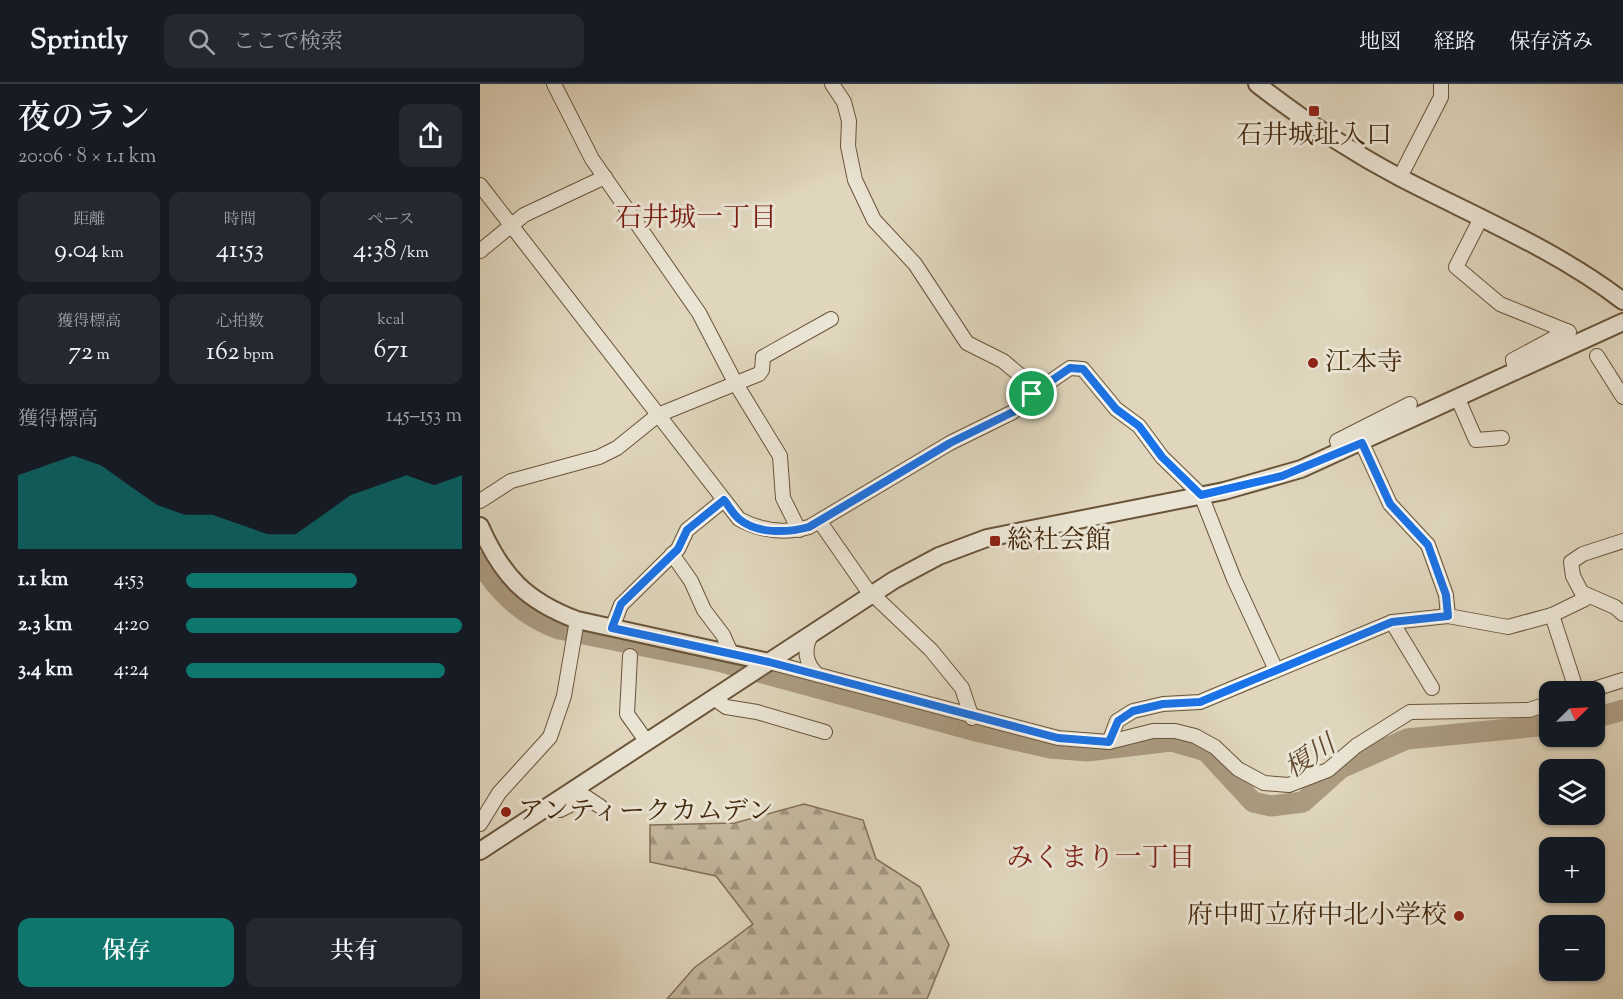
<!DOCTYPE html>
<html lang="ja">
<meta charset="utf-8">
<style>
:root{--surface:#171b24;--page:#242831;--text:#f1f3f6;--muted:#9ea1a6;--line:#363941;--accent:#0f766e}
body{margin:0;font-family:"Sorts Mill Goudy","Noto Serif JP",serif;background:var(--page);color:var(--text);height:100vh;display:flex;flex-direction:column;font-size:22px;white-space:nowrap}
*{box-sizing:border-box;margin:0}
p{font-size:20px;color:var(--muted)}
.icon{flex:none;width:33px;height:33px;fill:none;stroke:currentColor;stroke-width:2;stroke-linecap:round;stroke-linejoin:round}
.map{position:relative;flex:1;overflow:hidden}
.side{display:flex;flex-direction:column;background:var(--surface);width:480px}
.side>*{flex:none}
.needle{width:39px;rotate:66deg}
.controls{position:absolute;left:1059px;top:597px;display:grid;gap:12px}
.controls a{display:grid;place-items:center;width:66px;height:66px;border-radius:12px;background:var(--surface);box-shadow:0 2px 4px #0004;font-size:30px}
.pin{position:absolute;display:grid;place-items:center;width:51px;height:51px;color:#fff;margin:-26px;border:3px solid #fff;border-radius:50%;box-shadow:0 2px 6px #0007}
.round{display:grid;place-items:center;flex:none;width:63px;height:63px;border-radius:12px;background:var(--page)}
.head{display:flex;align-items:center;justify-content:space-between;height:102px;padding:0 18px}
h1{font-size:33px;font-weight:600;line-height:45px}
.figures{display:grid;grid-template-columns:repeat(3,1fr);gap:9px;height:102px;padding:6px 18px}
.figures div{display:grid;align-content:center;border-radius:12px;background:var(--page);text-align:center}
.figures b{font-size:26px;font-weight:600}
.figures small{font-size:16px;font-weight:400}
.figures p{font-size:16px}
.chart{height:168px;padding:12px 18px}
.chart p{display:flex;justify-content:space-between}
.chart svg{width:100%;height:108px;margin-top:6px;fill:var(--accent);opacity:.7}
.button{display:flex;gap:12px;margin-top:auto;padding:12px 18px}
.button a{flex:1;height:69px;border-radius:12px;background:var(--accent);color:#fff;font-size:24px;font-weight:600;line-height:69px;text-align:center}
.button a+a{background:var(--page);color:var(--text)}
ul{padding:0 18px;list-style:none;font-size:20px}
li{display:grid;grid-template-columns:96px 72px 1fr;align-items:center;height:45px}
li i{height:15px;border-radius:8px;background:var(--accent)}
header{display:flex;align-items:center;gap:36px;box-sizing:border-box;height:84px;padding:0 30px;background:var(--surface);border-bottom:2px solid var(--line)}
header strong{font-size:28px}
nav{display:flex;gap:33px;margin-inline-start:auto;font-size:21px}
.search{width:420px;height:54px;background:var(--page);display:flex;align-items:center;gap:15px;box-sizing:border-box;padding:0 21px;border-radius:12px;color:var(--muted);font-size:22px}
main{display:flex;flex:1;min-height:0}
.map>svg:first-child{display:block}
.forest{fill:url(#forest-firs);stroke:#837056;stroke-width:1.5}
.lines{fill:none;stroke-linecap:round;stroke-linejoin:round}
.stream{stroke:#806d52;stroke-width:4}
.river{stroke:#aa9b81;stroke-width:21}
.minor-casing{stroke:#695438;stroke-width:16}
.tertiary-casing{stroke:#695438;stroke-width:20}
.minor{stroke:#eae4d4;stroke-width:14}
.tertiary{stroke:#eae4d4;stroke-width:16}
.route-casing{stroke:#fff;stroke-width:12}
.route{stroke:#1a73e8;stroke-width:8}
.poi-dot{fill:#8f2418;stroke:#eae4d4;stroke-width:2}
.labels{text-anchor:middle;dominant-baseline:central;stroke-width:6;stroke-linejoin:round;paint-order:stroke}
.poi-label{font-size:26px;fill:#42280c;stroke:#eae4d4;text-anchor:start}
.neighbourhood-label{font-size:27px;fill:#7a1f14;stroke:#eae4d4}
.water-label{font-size:27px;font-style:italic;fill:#614a2f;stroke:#eae4d4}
</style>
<header>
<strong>Sprintly</strong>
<div class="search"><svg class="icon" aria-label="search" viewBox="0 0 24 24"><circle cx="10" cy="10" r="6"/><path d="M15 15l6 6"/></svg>ここで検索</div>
<nav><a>地図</a><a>経路</a><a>保存済み</a></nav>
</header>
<main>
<section class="side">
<div class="head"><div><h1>夜のラン</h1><p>20:06 · 8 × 1.1 km</p></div><a class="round"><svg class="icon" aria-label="share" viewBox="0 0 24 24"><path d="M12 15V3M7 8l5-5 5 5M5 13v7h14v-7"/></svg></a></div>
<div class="figures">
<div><p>距離</p><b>9.04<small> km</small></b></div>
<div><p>時間</p><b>41:53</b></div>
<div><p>ペース</p><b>4:38<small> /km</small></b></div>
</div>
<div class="figures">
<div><p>獲得標高</p><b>72<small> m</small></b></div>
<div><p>心拍数</p><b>162<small> bpm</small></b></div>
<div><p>kcal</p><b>671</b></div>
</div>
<div class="chart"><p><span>獲得標高</span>145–153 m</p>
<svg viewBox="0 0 160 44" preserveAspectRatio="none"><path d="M0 44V14L10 10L20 6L30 10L40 18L50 26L60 30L70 30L80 34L90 38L100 38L110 30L120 22L130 18L140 14L150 18L160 14V44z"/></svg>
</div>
<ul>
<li><b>1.1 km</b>4:53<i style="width:62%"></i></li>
<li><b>2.3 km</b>4:20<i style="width:100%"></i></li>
<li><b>3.4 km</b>4:24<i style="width:94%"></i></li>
</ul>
<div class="button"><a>保存</a><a>共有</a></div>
</section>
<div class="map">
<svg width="1143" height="915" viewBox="0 0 1143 915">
<defs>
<pattern id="forest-firs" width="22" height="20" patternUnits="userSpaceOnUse" patternTransform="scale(1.5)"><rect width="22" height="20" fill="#c4b89f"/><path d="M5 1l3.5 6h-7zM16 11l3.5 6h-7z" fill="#a19680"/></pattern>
</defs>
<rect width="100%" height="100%" fill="#dfd6bd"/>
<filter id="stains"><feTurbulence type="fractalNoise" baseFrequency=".00333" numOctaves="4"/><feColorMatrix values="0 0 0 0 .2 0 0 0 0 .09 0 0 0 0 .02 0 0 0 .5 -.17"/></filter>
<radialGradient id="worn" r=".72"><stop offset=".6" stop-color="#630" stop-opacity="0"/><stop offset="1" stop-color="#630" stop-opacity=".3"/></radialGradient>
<path class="forest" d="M324,720L383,736L396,775L440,803L469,861L447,915H187L214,884L273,840L236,792L170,778V741L255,739Z"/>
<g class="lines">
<path class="stream" d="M0,480L1,479"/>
<g class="river">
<path d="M0,478C19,509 45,533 79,545L238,577L500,648L570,664L607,667L691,657L726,667L773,718L791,722L823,718L861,684L927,655L1070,641"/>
<path d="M1114,634L1143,626"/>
</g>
<defs>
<g id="minor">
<path d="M74,0L112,75L219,229L256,300L300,372L303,414L319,446"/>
<path d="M352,0L364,18L369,37L368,62L375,96L394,136L435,180L487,259L523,277L541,292L552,310"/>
<path d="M920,93L961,13V0"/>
<path d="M0,101L259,435C281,447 304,450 329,443L470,359L533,328L552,310L590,284L603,285L636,325L659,342L682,373L721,411L754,495L796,586"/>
<path d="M1001,134L976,183L1020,220L1089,248"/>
<path d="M0,167L44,131L125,93"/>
<path d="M1117,272L1143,313"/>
<path d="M1036,288L1033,276L1087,247"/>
<path d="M978,315L996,356L1022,354"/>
<path d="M882,359L910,420L948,461L966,511L968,532"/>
<path d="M861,368L857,357L930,320"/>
<path d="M0,417L31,397L119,373L137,364L178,331L279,290L282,286L283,273L351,235"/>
<path d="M340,438L386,504L451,566L482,604L492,634"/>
<path d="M192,470L211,497L224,526L243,551L251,569"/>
<path d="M1103,509L1135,523L1143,530"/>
<path d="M1072,531L1097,608"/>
<path d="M912,538L952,604"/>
<path d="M132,544L141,521L198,465L207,446L244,416"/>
<path d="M332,550C323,564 325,580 338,591"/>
<path d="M150,572L147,630L167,658"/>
<path d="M289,578L578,654L629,658L673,647H695L715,652L735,663L758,685L784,699L809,701L848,686L876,662L930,628L1049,626L1070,619"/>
<path d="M1105,608L1143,596"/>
<path d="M234,614L246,623L277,628L345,648"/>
<path d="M629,658L637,637L653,627L683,620L720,618L912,538L968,532L1028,543L1072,531L1105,515L1093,492L1091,478L1103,470L1143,457"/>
<path d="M71,720L80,726L106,713L121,723"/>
<path d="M0,740L19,709L70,653L84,612L97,536"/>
</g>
<g id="tertiary">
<path d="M777,0C822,35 868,66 919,93C994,132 1075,165 1143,217"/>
<path d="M0,442C22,492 46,517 97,536L289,578"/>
<path d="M0,767L414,496L459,472L507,454L744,407L821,385L1143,238"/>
</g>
</defs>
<use href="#minor" class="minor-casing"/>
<use href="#tertiary" class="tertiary-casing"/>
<use href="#minor" class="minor"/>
<use href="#tertiary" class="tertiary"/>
</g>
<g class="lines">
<defs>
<path id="route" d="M590,284L603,285L636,325L659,342L682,373L721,411L802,392L882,359L910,420L948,461L966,511L968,532L912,538L720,618L683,620L653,627L638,637L629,658L578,654L289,578L132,544L141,520L198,465L207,446L244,416C249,422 253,430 259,435C277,450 307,449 329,443L470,359L533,328L552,310Z"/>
</defs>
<use href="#route" class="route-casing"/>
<use href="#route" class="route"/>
</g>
<g class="poi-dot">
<rect x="828" y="21" width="12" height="12" rx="3"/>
<circle cx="833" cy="279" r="6"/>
<rect x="509" y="451" width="12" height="12" rx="3"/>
<circle cx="26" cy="728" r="6"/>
<circle cx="979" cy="832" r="6"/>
</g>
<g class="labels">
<g class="poi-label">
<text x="834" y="52" text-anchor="middle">石井城址入口</text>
<text x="845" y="279">江本寺</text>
<text x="527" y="457">総社会館</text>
<text x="38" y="728">アンティークカムデン</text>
<text x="967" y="832" text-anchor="end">府中町立府中北小学校</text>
</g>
<g class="neighbourhood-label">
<text x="216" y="135">石井城一丁目</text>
<text x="621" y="775">みくまり一丁目</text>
</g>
<g class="water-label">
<text transform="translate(831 674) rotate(-33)">榎川</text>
</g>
</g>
<rect width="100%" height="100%" filter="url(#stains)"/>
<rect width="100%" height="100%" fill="url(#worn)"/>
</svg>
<div class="controls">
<a><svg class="needle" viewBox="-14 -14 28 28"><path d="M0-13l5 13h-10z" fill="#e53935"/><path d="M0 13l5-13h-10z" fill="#9ea1a6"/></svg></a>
<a><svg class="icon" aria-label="layers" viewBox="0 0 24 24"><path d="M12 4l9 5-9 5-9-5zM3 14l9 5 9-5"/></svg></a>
<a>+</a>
<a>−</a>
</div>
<div class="pin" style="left:552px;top:310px;background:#1e9e55"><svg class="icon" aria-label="arrive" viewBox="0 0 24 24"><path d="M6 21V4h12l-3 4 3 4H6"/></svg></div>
</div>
</main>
